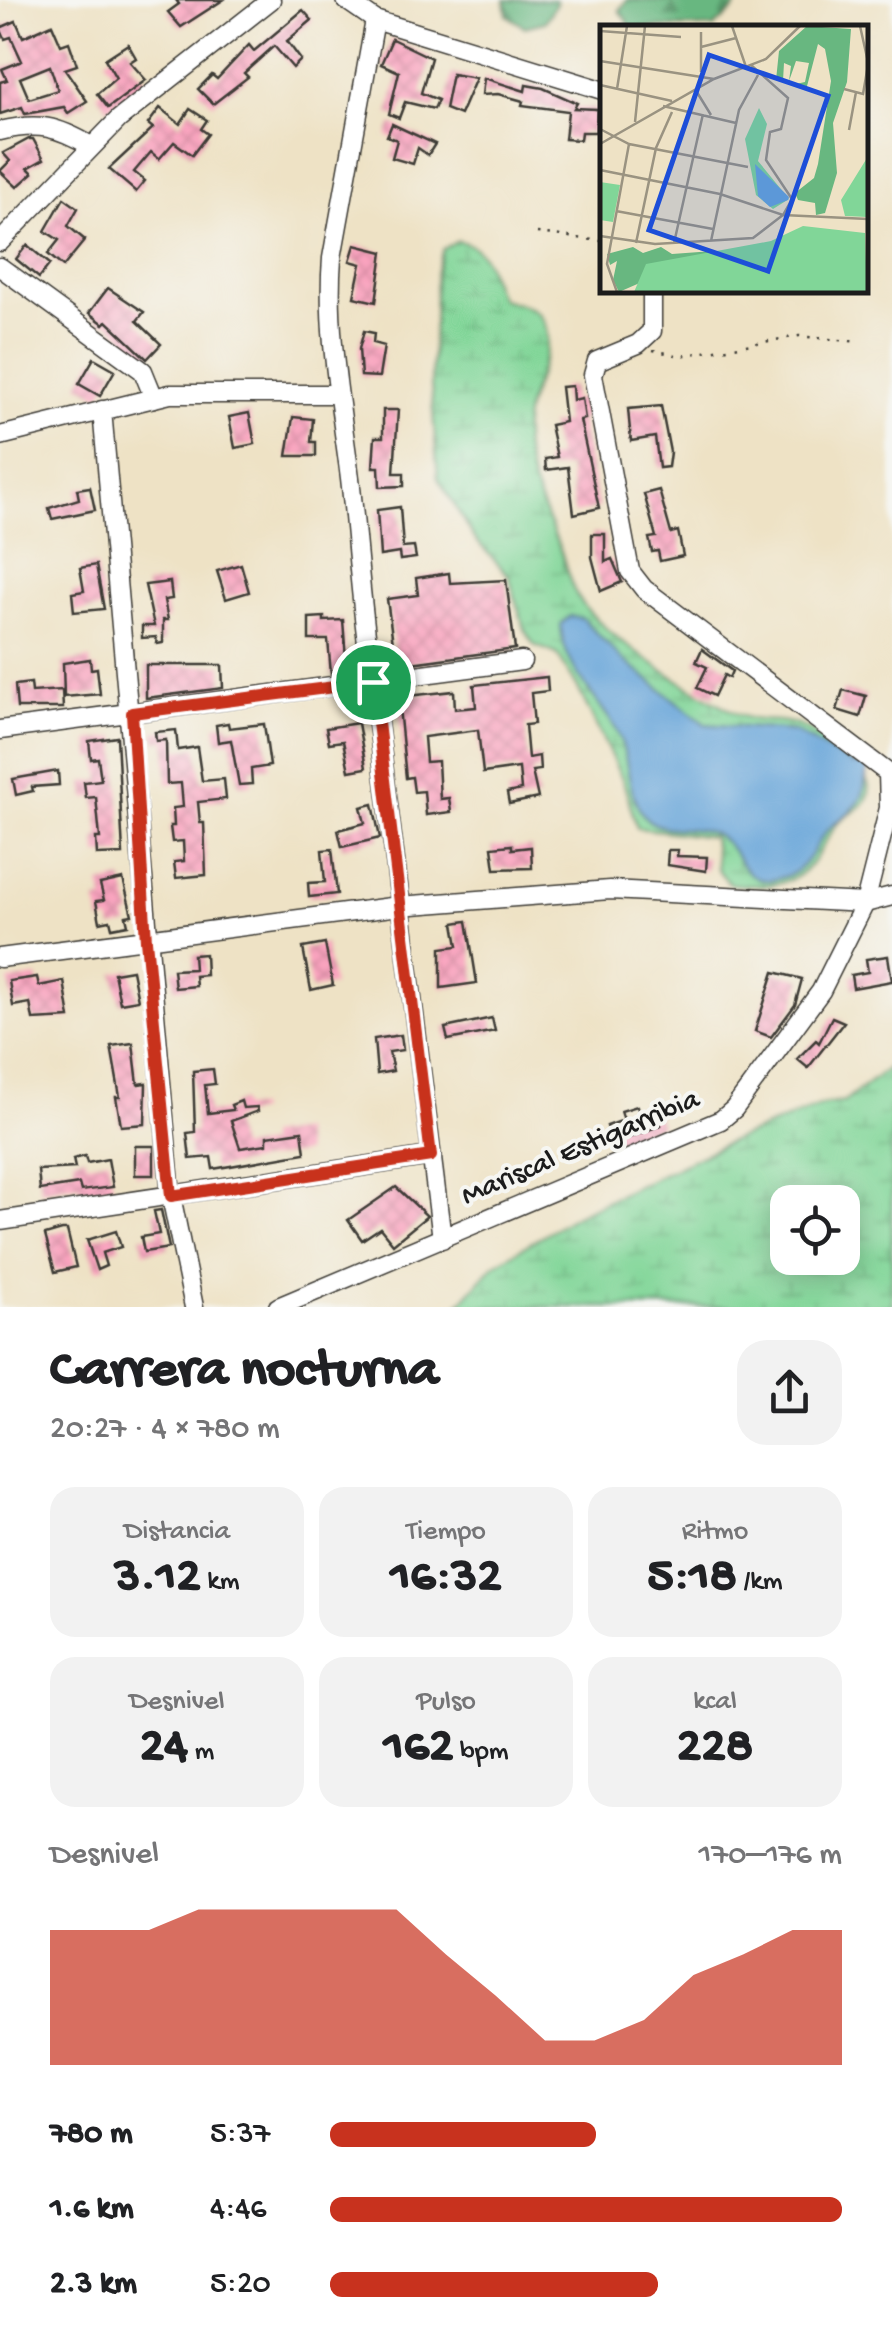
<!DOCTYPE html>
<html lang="es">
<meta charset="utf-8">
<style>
:root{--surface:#fff;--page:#f2f2f2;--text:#202124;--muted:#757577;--accent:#c8321e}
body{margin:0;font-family:"Gochi Hand",sans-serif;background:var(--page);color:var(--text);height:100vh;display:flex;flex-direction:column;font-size:38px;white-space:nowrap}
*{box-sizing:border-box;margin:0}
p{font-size:32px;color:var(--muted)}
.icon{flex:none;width:55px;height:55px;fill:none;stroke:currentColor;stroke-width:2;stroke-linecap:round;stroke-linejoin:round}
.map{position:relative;height:1307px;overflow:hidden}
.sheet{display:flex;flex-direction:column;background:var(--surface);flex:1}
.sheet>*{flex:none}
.controls{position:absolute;left:770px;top:1185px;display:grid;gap:20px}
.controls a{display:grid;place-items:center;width:90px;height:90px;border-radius:20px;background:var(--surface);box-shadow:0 5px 25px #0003;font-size:50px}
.pin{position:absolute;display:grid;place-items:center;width:85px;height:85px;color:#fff;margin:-42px;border:5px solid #fff;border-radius:50%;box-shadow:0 2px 10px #0007}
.round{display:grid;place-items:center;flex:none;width:105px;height:105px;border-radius:30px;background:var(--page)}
.overview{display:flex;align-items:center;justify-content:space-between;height:170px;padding:0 50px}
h1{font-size:55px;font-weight:700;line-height:75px}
.metrics{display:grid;grid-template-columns:repeat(3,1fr);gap:15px;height:170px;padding:10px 50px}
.metrics div{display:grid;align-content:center;border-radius:25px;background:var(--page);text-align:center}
.metrics b{font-size:50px;font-weight:700}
.metrics small{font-size:28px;font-weight:400}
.metrics p{font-size:28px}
.chart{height:280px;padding:20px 50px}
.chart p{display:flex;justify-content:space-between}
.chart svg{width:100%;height:180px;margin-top:10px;fill:var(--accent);opacity:.7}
ul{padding:0 50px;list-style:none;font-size:32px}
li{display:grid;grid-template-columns:160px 120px 1fr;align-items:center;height:75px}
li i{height:25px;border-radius:12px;background:var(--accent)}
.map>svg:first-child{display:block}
.forest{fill:url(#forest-firs);stroke:#426a4e;stroke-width:2.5}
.wetland{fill:url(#wetland-marsh);stroke:#4e795a;stroke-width:2.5;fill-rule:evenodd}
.water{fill:#68a5d9;stroke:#42607a;stroke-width:2.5}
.building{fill:url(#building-cross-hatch);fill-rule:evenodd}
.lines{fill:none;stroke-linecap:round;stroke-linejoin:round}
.minor-casing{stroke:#3c3a35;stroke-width:21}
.path{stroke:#3c3a35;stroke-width:2.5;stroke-dasharray:2.5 8;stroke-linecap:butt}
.minor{stroke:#fff;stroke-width:18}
.route-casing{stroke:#fff;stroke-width:20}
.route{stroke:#c8321e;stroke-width:12}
.labels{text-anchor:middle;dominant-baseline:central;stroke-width:8;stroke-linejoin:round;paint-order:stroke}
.street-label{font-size:30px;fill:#1c1c1c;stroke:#f6f6f2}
.inset-road{fill:none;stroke:#9a9381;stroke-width:2.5}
.view{fill:#1d4ed8;fill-opacity:0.15;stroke:#1d4ed8;stroke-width:5}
.inset-edge{fill:none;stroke:#1c1c1c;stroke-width:5}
</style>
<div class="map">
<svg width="892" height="1307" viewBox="0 0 892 1307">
<defs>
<pattern id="forest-firs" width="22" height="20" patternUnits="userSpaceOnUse" patternTransform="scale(2.5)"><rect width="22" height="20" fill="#68b780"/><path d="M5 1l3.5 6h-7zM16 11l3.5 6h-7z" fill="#559468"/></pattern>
<pattern id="wetland-marsh" width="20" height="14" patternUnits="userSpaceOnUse" patternTransform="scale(2.5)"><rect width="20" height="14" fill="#81d698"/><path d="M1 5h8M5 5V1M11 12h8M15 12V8" fill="none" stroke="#6fb782"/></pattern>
<pattern id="building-cross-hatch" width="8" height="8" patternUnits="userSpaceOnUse" patternTransform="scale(2.5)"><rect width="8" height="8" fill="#f9a3be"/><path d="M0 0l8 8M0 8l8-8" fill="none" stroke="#d58ca3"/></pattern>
</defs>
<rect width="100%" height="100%" fill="#f6f6f2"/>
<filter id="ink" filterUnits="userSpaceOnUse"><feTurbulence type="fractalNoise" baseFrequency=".01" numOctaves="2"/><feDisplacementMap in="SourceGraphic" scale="20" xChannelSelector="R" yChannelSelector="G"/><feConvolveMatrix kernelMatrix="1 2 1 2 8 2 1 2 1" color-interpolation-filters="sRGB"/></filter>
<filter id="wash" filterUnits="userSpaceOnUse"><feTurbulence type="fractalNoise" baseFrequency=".0048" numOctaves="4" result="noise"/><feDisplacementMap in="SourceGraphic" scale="40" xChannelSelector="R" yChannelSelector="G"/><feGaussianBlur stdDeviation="2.25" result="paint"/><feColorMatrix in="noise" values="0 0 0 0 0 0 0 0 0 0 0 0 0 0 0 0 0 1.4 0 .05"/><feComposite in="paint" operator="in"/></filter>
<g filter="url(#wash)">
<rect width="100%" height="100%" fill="#eee2c5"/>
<g class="forest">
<path d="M505,0H556V4L545,22L525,27L507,15Z"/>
<path d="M627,0H738L734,10L714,28L631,27L619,10Z"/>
</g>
<g class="wetland">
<path d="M458,241C491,247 486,273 500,298C516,305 537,304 544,322C557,356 526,390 524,424C521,472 543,504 559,547C565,561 567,576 574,590C593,632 694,691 736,713C755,723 768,719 787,722C810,725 873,767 869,793C866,809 848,813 838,824C828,835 822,850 813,862C792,889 760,887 730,884L717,869L713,837L637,828L623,781L579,690L557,654L534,645L524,629L509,576L475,539L438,478L431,384L436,273L443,249Z"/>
<path d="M892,1065V1307H457L494,1265L576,1215L736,1139L822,1105L844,1102ZM788,1202H842V1258H788Z"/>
</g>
<path class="water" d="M570,616L582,618L621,658L705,724L794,731L854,765L867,764L870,767C862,779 868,791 859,802C851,814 835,821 825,833C815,846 808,866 791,874C739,898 744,846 712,833C692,825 662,834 646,818C626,797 630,756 617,731C598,697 561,665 561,624Z"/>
<g id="blocks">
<g class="building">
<path d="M176,0H223L181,27L168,12L179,4Z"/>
<path d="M303,10L312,20L287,41L301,60L293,68L274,46L244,73L248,77L213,104L198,89L212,75L217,79L249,45L254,51Z"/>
<path d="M16,21L23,37L52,24L61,45L69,42L77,65L65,69L87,101L68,113L64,107L25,114L22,107L0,114V82L7,80L2,69L22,61L11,37L5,39L0,28ZM50,66L58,90L29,99L20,78Z"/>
<path d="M392,39L431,58L421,93L438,100L434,109L405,102L399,118L389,114L399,72L381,64Z"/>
<path d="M128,44L136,58L130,62L146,80L108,108L97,94L116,78L105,59Z"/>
<path d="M452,74L476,78L460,115L445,109Z"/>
<path d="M484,78L525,91L526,85L543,88L577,103L574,108L597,109L596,132H581L580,140L565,139L568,111L522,105L523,101L498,94L482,95Z"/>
<path d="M160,108L180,124L190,109L207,120L201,129L208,134L192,155L174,142L159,159L151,152L134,172L145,181L136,192L109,169L153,128L148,124Z"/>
<path d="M392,124L435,144L428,155L418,148L413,164L392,158L397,140L387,136Z"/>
<path d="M29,139H33L44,159L28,168L33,173L17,187L0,171L10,161L3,153Z"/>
<path d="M64,198L78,208L68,226L85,240L63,267L48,254L59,240L45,231Z"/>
<path d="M27,245L50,264L39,278L16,259Z"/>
<path d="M355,245L383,252L376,302L354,297L361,264L350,261Z"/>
<path d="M108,288L144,312L137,321L161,344L147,359L107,321L104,324L89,313Z"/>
<path d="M364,331L374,333L373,343L384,346L379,377L361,376L359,349Z"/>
<path d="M94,358L115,370L100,396L79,384Z"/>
<path d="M572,386L573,400L582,398L585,419L580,420L599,508L574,514L568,467L546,470L545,459L557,457L550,425L565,422L561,387Z"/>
<path d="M661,406L670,452L668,467L659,468L655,437L631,441L628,409Z"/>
<path d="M383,410H398L394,473H404V486L380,487L379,467H373L375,437H383Z"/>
<path d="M249,413L255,444L235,448L229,417Z"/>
<path d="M293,417L313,419L311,442H316V456H287Z"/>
<path d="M90,487L95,510L52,519L49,508L79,499L77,489Z"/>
<path d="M659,490L671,533L678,531L683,556L660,561L658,551L652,552L649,538L656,537L644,494Z"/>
<path d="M400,507L403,548L414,547L416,558L400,560L399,553L380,556L377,510Z"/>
<path d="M592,534H605V562L612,559L622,582L601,591L592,557Z"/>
<path d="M241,564L249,592L226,599L217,571Z"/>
<path d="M96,565L104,609L74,612L72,593L84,591L80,568Z"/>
<path d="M449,573L450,583L506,580L515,649L396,665L387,599L418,595L416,578Z"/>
<path d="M170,582L172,599L164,600L168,620H163V643L157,644L156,637L142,638V626H154L145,585Z"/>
<path d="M324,617V621L343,620L347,672L331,674L328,640H309V618Z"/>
<path d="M702,649L732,671L729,678L724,675L714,696L697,688L707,667L696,662Z"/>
<path d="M90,659L91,669L97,668L100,694L64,697L63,663Z"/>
<path d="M146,665H222L223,688L146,698Z"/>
<path d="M547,677L548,691L531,693L534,724L525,725L528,758L539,756L540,770L532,771L538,798L509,804L507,793L521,790L519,768L483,773L478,730L424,737L426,762L438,761L440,799L449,798L451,812L426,815L424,791L414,792L412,777L406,778L398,697L454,691L455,709L476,707L474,685Z"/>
<path d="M31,683L32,692L62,690L63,708H17L15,685Z"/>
<path d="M843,690L866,696L860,717L837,710Z"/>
<path d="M228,723L229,728L264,724L270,766L251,769L252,784L239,785L231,740L218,742L216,725Z"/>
<path d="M358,723L366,768L349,771L343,741L329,743L326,728Z"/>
<path d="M176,730L178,750L197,747L202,781L224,779L226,799L198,802L200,823H204L206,875L176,878L174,862L184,861L183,841L172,842L170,826H174L173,808L183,807L181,783L167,784L166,740L156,741L155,732Z"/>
<path d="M117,737L123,854L97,855L96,838H100L96,797L86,798L84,782L101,780L98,758L91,759L89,741Z"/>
<path d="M58,771L59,785L32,787L33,791L16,795L13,779Z"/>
<path d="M373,804L380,838L342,847L338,830L365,823L361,807Z"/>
<path d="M512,845V849L531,847L532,868L495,869L492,847Z"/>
<path d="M332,849L337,894L309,897L308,883L325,882L322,850Z"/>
<path d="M668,850H678L677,856L707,857L706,871L667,865Z"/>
<path d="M123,879L132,915L126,916L128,925L112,928L110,920L100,922L96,901L104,900L100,884Z"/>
<path d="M467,921L477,983L441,988V948L458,946L454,923Z"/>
<path d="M325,944L333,985L311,990L303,948Z"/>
<path d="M205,954L206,975L195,976L196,986L175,988L173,970L194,969L193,955Z"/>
<path d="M888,956L892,981L853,988L851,975L868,972L866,959Z"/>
<path d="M132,970L138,1000L120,1003L114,973Z"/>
<path d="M774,972L802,979L795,1005L771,1037L755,1031Z"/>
<path d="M37,977L39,986L64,981L70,1018L33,1020L30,1003L13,1006L9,981Z"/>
<path d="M832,1017L844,1022L808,1068L797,1059L816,1040L819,1043Z"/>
<path d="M492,1018L495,1031L448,1040L445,1028Z"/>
<path d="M401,1035L403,1050L389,1052L393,1071L377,1074L374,1039Z"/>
<path d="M133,1043L138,1084L146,1083L145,1124L121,1126L116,1097H120L111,1046Z"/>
<path d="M213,1069L215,1084L205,1085L208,1113L233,1110L231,1105L241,1101L243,1108L257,1107L258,1111L231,1121L240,1148L267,1144V1136L302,1131L305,1153L213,1169L211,1157L190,1159L187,1133L195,1132L193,1071Z"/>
<path d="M637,1106L641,1119L656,1113L661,1125L613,1144L607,1126L624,1120L621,1111Z"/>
<rect x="135" y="1146" width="19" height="29"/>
<path d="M85,1156L87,1163L108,1159L113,1187L81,1191L79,1184L40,1190L38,1170L75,1168L73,1159Z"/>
<path d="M396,1187L427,1216L393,1244L380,1228L362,1240L348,1220Z"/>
<path d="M161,1210L169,1248L144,1252L141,1237L159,1234L154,1211Z"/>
<path d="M62,1230H67L76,1267L55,1272L45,1235Z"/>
<path d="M116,1231L121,1247L102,1253L106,1266L97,1270L87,1240Z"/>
</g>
</g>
</g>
<g filter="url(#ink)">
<use href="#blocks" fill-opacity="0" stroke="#3c3a35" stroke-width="2.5"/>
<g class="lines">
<defs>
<g id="minor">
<path d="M346,0L375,20L602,90"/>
<path d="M375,20L332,258C326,331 341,405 350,478C358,547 361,614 373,683L442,1239"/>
<path d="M0,131C38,122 57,126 91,146"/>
<path d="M0,242L119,119L271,0"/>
<path d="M0,267L143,371L154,398"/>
<path d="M102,410L171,1196L194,1307"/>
<path d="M0,436L170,394H338"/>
<path d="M0,730L522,661"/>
<path d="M0,958L399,906L610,890L865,903L892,896"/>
<path d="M0,1221L431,1156"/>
<path d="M278,1307L721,1120L734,1109L821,991L865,903L889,808L888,773L644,589L630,571L593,375L597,361L638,344L652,331V290"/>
</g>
</defs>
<use href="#minor" class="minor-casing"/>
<g class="path">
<path d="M537,233L602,241"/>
<path d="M653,350L680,356L799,336L860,342"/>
</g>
<use href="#minor" class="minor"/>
</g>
</g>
<g class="lines" filter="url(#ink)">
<defs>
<path id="route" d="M373,682L431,1156L171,1196L146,940L132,713Z"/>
</defs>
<use href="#route" class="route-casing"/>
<use href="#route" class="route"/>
</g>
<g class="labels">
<g class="street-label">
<text transform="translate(581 1149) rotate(-23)">Mariscal Estigarribia</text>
</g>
</g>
<g transform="translate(600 25)">
<rect width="268" height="268" fill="#eee2c5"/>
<path d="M207,1L251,4L247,57L233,98L237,148L225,188L216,190L215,178L198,175L195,168L214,153L218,139L231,56L225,24L218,19L206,65L191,60L205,57L209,38L196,36L189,56L191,41L184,38L183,56L176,55L179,26ZM33,222L43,228L61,222L72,229L113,226L19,267L13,255L17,236L10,240L7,229Z" fill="#68b780"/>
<path d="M159,83L167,99L158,136L189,174L173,184L156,170L145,114ZM267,133V192L245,191L241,175ZM203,201L265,208L267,267H34L46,239L171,216Z" fill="#81d698"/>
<path d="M0,157L20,160L13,197L0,195Z" fill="#81d698"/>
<path d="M155,139L189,172L188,175L170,182L158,171Z" fill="#68a5d9"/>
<path class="inset-road" d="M132,1L146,42M260,1L268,37M0,6L81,12M101,7V47M101,22L136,13M0,36L114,54M0,60L72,76M17,64L27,1M95,64L111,90M244,64L263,69L268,40M63,81L136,98M35,97L45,1M0,104L29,119L148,142M249,105L256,67M0,119L114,54L166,34L200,1M0,145L120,169L183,190L268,194M16,186L113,204M0,211L55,219L153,213L183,190L192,174L166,135L170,107L181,104L188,73L151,40M111,216L139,85L158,50M36,218L56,123L72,87M74,218L103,89M17,267L7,239L29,119"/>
<path class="view" d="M109,30L228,71L168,246L49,205Z"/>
<rect width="268" height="268" class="inset-edge"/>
</g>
</svg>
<div class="controls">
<a><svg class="icon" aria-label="locate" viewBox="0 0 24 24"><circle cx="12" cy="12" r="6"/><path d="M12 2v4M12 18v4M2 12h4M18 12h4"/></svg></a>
</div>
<div class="pin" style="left:373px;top:682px;background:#1e9e55"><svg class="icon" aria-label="arrive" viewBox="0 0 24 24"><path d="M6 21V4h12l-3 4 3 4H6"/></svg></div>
</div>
<section class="sheet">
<div class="overview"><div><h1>Carrera nocturna</h1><p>20:27 · 4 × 780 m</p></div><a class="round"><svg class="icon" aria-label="share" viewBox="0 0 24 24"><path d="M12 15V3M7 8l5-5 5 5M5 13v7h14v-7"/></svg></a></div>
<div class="metrics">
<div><p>Distancia</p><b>3.12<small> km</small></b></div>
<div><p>Tiempo</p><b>16:32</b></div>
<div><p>Ritmo</p><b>5:18<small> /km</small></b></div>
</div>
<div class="metrics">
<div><p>Desnivel</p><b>24<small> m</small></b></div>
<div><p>Pulso</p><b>162<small> bpm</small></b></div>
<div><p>kcal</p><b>228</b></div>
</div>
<div class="chart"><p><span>Desnivel</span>170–176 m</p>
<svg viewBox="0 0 160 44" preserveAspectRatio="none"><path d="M0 44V11L10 11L20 11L30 6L40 6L50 6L60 6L70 6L80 17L90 27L100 38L110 38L120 33L130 22L140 17L150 11L160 11V44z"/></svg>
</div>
<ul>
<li><b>780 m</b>5:37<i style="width:52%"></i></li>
<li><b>1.6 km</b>4:46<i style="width:100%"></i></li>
<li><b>2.3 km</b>5:20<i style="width:64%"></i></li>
</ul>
</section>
